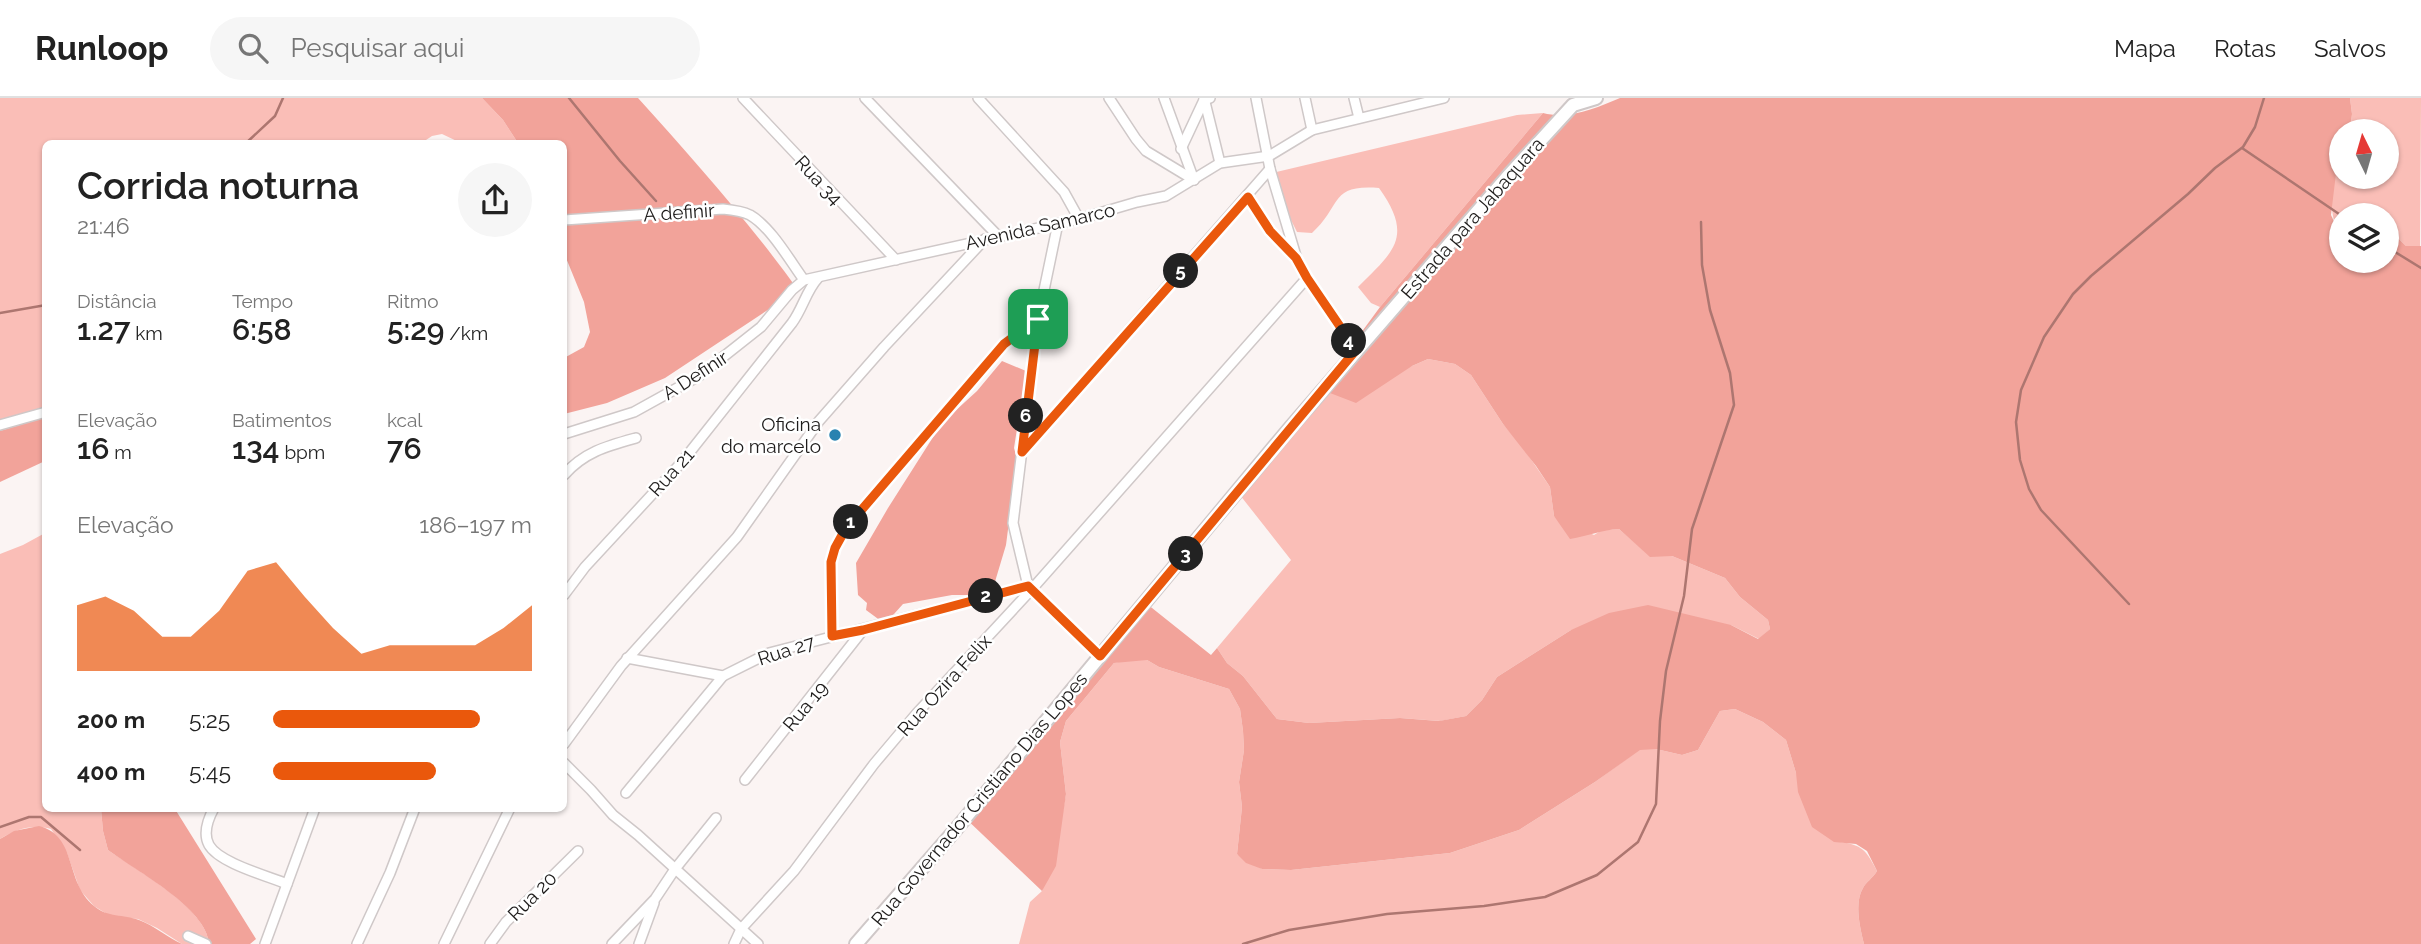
<!DOCTYPE html>
<html lang="pt">
<meta charset="utf-8">
<style>
:root{--surface:#fff;--page:#f6f6f6;--text:#222;--muted:#767676;--line:#e0e0e0;--accent:#ea580c}
body{margin:0;font-family:Raleway,sans-serif;background:var(--page);color:var(--text);height:100vh;display:flex;flex-direction:column;font-size:26px;white-space:nowrap}
*{box-sizing:border-box;margin:0}
p{font-size:23px;color:var(--muted)}
.icon{flex:none;width:38px;height:38px;fill:none;stroke:currentColor;stroke-width:2;stroke-linecap:round;stroke-linejoin:round}
.map{position:relative;flex:1;overflow:hidden}
.side{position:absolute;left:42px;top:42px;width:525px;height:672px;display:flex;flex-direction:column;background:var(--surface);border-radius:10px;box-shadow:0 2px 5px #0004}
.side>*{flex:none}
.needle{width:46px;rotate:355deg}
.buttons{position:absolute;left:2329px;top:21px;display:grid;gap:14px}
.buttons a{display:grid;place-items:center;width:70px;height:70px;border-radius:50%;background:var(--surface);box-shadow:0 2px 5px #0004;font-size:35px}
.pin{position:absolute;display:grid;place-items:center;width:60px;height:60px;color:#fff;margin:-30px;border-radius:14px;box-shadow:0 4px 10px #0006}
.km{position:absolute;width:35px;height:35px;margin:-18px;border-radius:50%;background:#222;color:#fff;font-size:19px;line-height:35px;text-align:center}
.round{display:grid;place-items:center;flex:none;width:74px;height:74px;border-radius:37px;background:var(--page)}
.head{display:flex;align-items:center;justify-content:space-between;height:119px;padding:0 35px}
h1{font-size:38px;font-weight:600;line-height:52px}
.figures{display:grid;grid-template-columns:repeat(3,1fr);gap:10px;height:119px;padding:7px 35px}
.figures div{display:grid;align-content:center}
.figures b{font-size:30px;font-weight:600}
.figures small{font-size:19px;font-weight:400}
.figures p{font-size:19px}
.chart{height:196px;padding:14px 35px}
.chart p{display:flex;justify-content:space-between}
.chart svg{width:100%;height:126px;margin-top:7px;fill:var(--accent);opacity:.7}
ul{padding:0 35px;list-style:none;font-size:23px}
li{display:grid;grid-template-columns:112px 84px 1fr;align-items:center;height:52px}
li i{height:18px;border-radius:9px;background:var(--accent)}
header{display:flex;align-items:center;gap:42px;box-sizing:border-box;height:98px;padding:0 35px;background:var(--surface);border-bottom:2px solid var(--line)}
header strong{font-size:33px}
nav{display:flex;gap:38px;margin-inline-start:auto;font-size:24px}
.search{width:490px;height:63px;background:var(--page);display:flex;align-items:center;gap:18px;box-sizing:border-box;padding:0 24px;border-radius:38px;color:var(--muted);font-size:26px}
.map>svg:first-child{display:block}
.green{fill:#fabeb7}
.forest{fill:#f2a39a}
.lines{fill:none;stroke-linecap:round;stroke-linejoin:round}
.stream{stroke:#ad7670;stroke-width:2.5}
.street-casing{stroke:#cfc8c8;stroke-width:12}
.secondary-casing{stroke:#cfc8c8;stroke-width:16}
.street{stroke:#fff;stroke-width:9}
.secondary{stroke:#fff;stroke-width:12}
.route-casing{stroke:#fff;stroke-width:14}
.route{stroke:#ea580c;stroke-width:9}
.poi-dot{fill:#2982b0;stroke:#fff;stroke-width:2.5}
.labels{text-anchor:middle;dominant-baseline:central;stroke-width:5;stroke-linejoin:round;paint-order:stroke}
.street-label{font-size:19px;fill:#1e1c1b;stroke:#fff}
.poi-label{font-size:19px;fill:#1e1c1b;stroke:#fff;text-anchor:end}
</style>
<header>
<strong>Runloop</strong>
<div class="search"><svg class="icon" aria-label="search" viewBox="0 0 24 24"><circle cx="10" cy="10" r="6"/><path d="M15 15l6 6"/></svg>Pesquisar aqui</div>
<nav><a>Mapa</a><a>Rotas</a><a>Salvos</a></nav>
</header>
<div class="map">
<svg width="2421" height="846" viewBox="0 0 2421 846">
<rect width="100%" height="100%" fill="#fbf4f3"/>
<g class="green">
<path d="M0,0H482L503,22L518,45H461L442,36L432,38L420,46H46L45,319L0,333Z"/>
<path d="M2350,0H2421L2420,149L2406,148L2387,129V117H2342L2341,134C2325,120 2333,74 2341,57L2342,79H2387V33H2350L2352,16Z"/>
<path d="M1543,15L1380,209L1371,205L1358,189C1394,153 1414,139 1379,90C1329,86 1342,108 1312,135L1297,134L1268,76L1517,17Z"/>
<path d="M1428,261L1455,266L1471,277L1503,326L1521,347L1550,389L1554,418L1594,437L1602,432L1619,431L1650,458H1672L1725,480L1740,499L1768,522L1770,531L1759,541L1731,527L1571,532L1497,579L1482,602L1466,618L1440,623L1400,620L1309,625L1277,621L1243,578L1227,565L1217,550L1291,462L1236,392L1322,288L1412,268Z"/>
<path d="M45,435L46,710L101,711L103,733L108,752C136,772 207,810 209,846H182L157,830L138,821L110,818L94,808L80,792L67,755L51,731C32,726 17,731 0,741V456L23,447Z"/>
<path d="M1129,562H1147L1159,569L1229,591L1240,611L1243,633L1244,652L1239,684L1242,709L1237,756L1262,771L1291,772L1450,755L1519,732L1595,684L1640,651H1656L1682,657L1698,652L1720,613L1735,611L1763,624L1786,642L1796,675L1834,743C1861,747 1864,748 1877,773C1873,780 1866,784 1863,790C1854,805 1860,830 1864,846H1019L1030,804L1042,793L1058,741L1066,696L1060,644L1066,623L1114,565Z"/>
</g>
<g class="forest">
<path d="M482,0H638C694,62 749,124 798,192L665,280L607,305L564,316V260L584,249L590,234L584,204L564,155V46L518,45L503,22Z"/>
<path d="M1620,0H2350L2352,16L2350,33H2342L2341,57L2337,67L2331,117L2337,130L2341,134L2342,163H2387V129L2406,148H2421V846H1864C1860,830 1854,805 1863,790C1866,784 1873,780 1877,773L1867,753L1856,746L1834,744L1812,729L1798,694L1796,675L1786,642L1763,624L1735,611L1720,613L1698,652L1682,657L1656,651L1640,652L1595,684L1519,732L1450,755L1291,772L1262,771L1246,765L1237,756L1242,709L1239,684L1244,652L1243,633L1240,611L1229,591L1159,569L1147,562L1114,565L1066,623L1060,644L1066,696L1056,768L1042,793L962,717L1142,502L1211,557L1217,550L1227,565L1243,578L1277,621L1309,625L1400,620L1439,623L1466,618L1482,602L1497,579L1571,532L1609,515L1648,507L1731,527L1758,541L1770,531L1768,522L1740,499L1725,480L1672,458L1650,459L1619,431C1602,432 1588,438 1570,441L1554,418L1550,389L1536,368L1503,326L1471,277L1455,266L1428,261L1412,268L1356,305L1330,295L1322,288L1380,209L1543,15C1569,22 1596,10 1620,0Z"/>
<path d="M1002,263L1026,273L1014,350L1017,361L1006,447L991,497H952L903,506L885,526L866,512L867,505L858,497L856,465L888,410L942,325L977,293Z"/>
<path d="M45,319V363L0,384V333Z"/>
<path d="M101,711H175L256,841L250,846H209C207,810 136,773 108,752L103,733Z"/>
<path d="M39,728C78,738 64,783 94,808C108,820 123,816 139,822C155,828 167,839 182,846H0V741L14,733Z"/>
</g>
<g class="lines">
<g class="stream">
<path d="M569,0L620,63L656,103"/>
<path d="M245,46L275,18L283,0"/>
<path d="M2242,50L2342,118"/>
<path d="M2387,149L2421,170"/>
<path d="M0,215L46,207"/>
<path d="M2129,506L2041,412L2029,391L2020,362L2016,324L2021,292L2044,239L2073,196L2091,178L2188,96L2215,70L2243,49L2255,29L2264,0"/>
<path d="M0,729L29,719H41L80,752"/>
<path d="M1243,846L1289,832L1387,816L1484,808L1545,799L1597,777L1638,744L1656,706L1660,623L1666,573L1684,498L1692,431L1734,307L1730,275L1710,212L1702,167L1701,124"/>
</g>
<defs>
<g id="street">
<path d="M743,0L896,162"/>
<path d="M865,0L998,138"/>
<path d="M978,0L1064,94L1079,121"/>
<path d="M1109,0L1136,41L1146,53L1194,82"/>
<path d="M1164,0L1194,82"/>
<path d="M1204,0L1220,65"/>
<path d="M1256,0L1270,71L1296,158"/>
<path d="M1305,0L1312,32"/>
<path d="M1354,0L1359,20"/>
<path d="M1181,51L1204,2L1210,0"/>
<path d="M1248,98L1270,133L1296,160L1307,180L1356,252"/>
<path d="M564,122L723,111C733,112 742,113 750,117C771,129 790,163 804,182"/>
<path d="M0,327L46,314"/>
<path d="M564,336L634,314L699,278L761,229L792,192L804,182L1079,121L1137,104L1166,98L1220,65L1269,58L1312,32L1444,0"/>
<path d="M1022,354L1270,71"/>
<path d="M564,377C584,354 607,348 636,340"/>
<path d="M1028,488L1013,425L1038,221L1058,125"/>
<path d="M1029,489L1100,558"/>
<path d="M564,497L585,469L682,364L792,225C803,210 806,193 818,180"/>
<path d="M832,538L831,464L835,450L846,430L1004,246L1038,221"/>
<path d="M627,560L723,578L769,555L1028,488"/>
<path d="M564,646L621,568L737,439L819,323L884,249L985,141"/>
<path d="M564,665L591,692L613,717L638,737L758,846"/>
<path d="M745,682L863,532"/>
<path d="M626,695L723,578"/>
<path d="M214,710C208,721 203,736 209,747C219,765 268,778 287,786"/>
<path d="M188,838L206,846"/>
<path d="M265,846L315,710"/>
<path d="M357,846L390,775L415,710"/>
<path d="M444,846L510,710"/>
<path d="M490,846L506,824L578,753"/>
<path d="M612,846L655,801L675,771L716,720"/>
<path d="M639,846L654,805"/>
<path d="M734,846L741,831L794,773L874,666L917,615L1032,491L1307,180"/>
</g>
<path id="secondary" d="M856,846L957,730L1290,330L1509,77L1573,7L1596,0"/>
</defs>
<use href="#street" class="street-casing"/>
<use href="#secondary" class="secondary-casing"/>
<use href="#street" class="street"/>
<use href="#secondary" class="secondary"/>
</g>
<g class="lines">
<defs>
<path id="route" d="M1248,99L1270,133L1296,160L1307,180L1356,252L1100,558L1028,488L863,532L832,538L831,464L835,450L846,430L1004,246L1038,221L1022,354Z"/>
</defs>
<use href="#route" class="route-casing"/>
<use href="#route" class="route"/>
</g>
<circle class="poi-dot" cx="835" cy="337" r="7"/>
<g class="labels">
<g class="street-label">
<text transform="translate(819 82) rotate(47)">Rua 34</text>
<text transform="translate(679 114) rotate(-4)">A definir</text>
<text transform="translate(1472 120) rotate(-49)">Estrada para Jabaquara</text>
<text transform="translate(1040 128) rotate(-13)">Avenida Samarco</text>
<text transform="translate(695 277) rotate(-33)">A Definir</text>
<text transform="translate(671 374) rotate(-48)">Rua 21</text>
<text transform="translate(786 552) rotate(-18)">Rua 27</text>
<text transform="translate(944 587) rotate(-48)">Rua Ozira Felix</text>
<text transform="translate(805 608) rotate(-50)">Rua 19</text>
<text transform="translate(979 701) rotate(-50)">Rua Governador Cristiano Dias Lopes</text>
<text transform="translate(532 798) rotate(-45)">Rua 20</text>
</g>
<g class="poi-label">
<text x="821" y="326">Oficina<tspan x="821" dy="22">do marcelo</tspan></text>
</g>
</g>
</svg>
<div class="buttons">
<a><svg class="needle" viewBox="-14 -14 28 28"><path d="M0-13l5 13h-10z" fill="#e53935"/><path d="M0 13l5-13h-10z" fill="#767676"/></svg></a>
<a><svg class="icon" aria-label="layers" viewBox="0 0 24 24"><path d="M12 4l9 5-9 5-9-5zM3 14l9 5 9-5"/></svg></a>
</div>
<div class="pin" style="left:1038px;top:221px;background:#1e9e55"><svg class="icon" aria-label="arrive" viewBox="0 0 24 24"><path d="M6 21V4h12l-3 4 3 4H6"/></svg></div>
<b class="km" style="left:851px;top:424px">1</b>
<b class="km" style="left:986px;top:498px">2</b>
<b class="km" style="left:1186px;top:456px">3</b>
<b class="km" style="left:1349px;top:243px">4</b>
<b class="km" style="left:1181px;top:173px">5</b>
<b class="km" style="left:1026px;top:318px">6</b>
<section class="side">
<div class="head"><div><h1>Corrida noturna</h1><p>21:46</p></div><a class="round"><svg class="icon" aria-label="share" viewBox="0 0 24 24"><path d="M12 15V3M7 8l5-5 5 5M5 13v7h14v-7"/></svg></a></div>
<div class="figures">
<div><p>Distância</p><b>1.27<small> km</small></b></div>
<div><p>Tempo</p><b>6:58</b></div>
<div><p>Ritmo</p><b>5:29<small> /km</small></b></div>
</div>
<div class="figures">
<div><p>Elevação</p><b>16<small> m</small></b></div>
<div><p>Batimentos</p><b>134<small> bpm</small></b></div>
<div><p>kcal</p><b>76</b></div>
</div>
<div class="chart"><p><span>Elevação</span>186–197 m</p>
<svg viewBox="0 0 160 44" preserveAspectRatio="none"><path d="M0 44V21L10 18L20 23L30 32L40 32L50 23L60 9L70 6L80 18L90 29L100 38L110 35L120 35L130 35L140 35L150 29L160 21V44z"/></svg>
</div>
<ul>
<li><b>200 m</b>5:25<i style="width:80%"></i></li>
<li><b>400 m</b>5:45<i style="width:63%"></i></li>
</ul>
</section>
</div>
